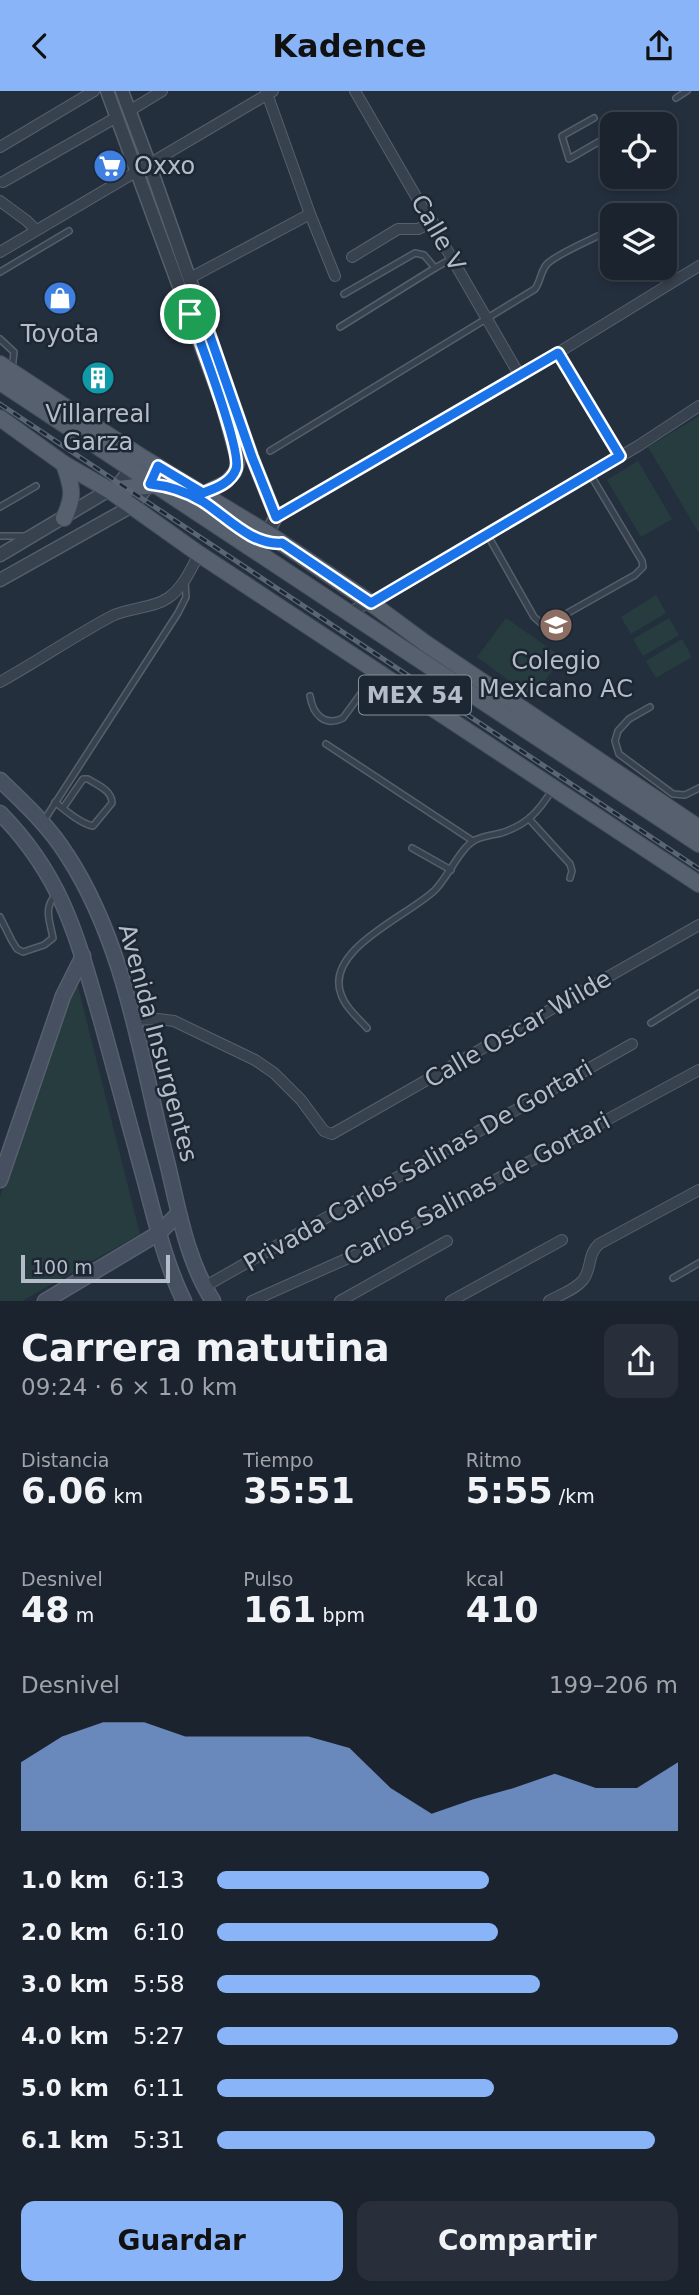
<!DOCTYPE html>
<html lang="es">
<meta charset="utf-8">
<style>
:root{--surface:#1b232e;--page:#282f3a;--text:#f1f3f6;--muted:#a0a4aa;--line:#39404a;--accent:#8ab4f8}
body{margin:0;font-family:"DejaVu Sans",sans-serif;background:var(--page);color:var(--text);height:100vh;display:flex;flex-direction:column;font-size:26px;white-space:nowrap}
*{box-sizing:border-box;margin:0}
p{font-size:23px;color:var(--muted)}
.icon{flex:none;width:38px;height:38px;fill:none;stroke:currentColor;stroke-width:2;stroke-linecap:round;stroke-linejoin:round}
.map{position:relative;height:1210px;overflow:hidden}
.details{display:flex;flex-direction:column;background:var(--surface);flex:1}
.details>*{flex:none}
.buttons{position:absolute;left:600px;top:21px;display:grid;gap:14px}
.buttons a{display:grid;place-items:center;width:77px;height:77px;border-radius:14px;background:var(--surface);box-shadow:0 4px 10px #0003,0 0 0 2px var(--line);font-size:35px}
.scale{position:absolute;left:21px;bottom:18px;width:149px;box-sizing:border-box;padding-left:7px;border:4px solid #b4bcc9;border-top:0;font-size:19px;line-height:24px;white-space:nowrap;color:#b4bcc9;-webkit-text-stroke:5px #1d2633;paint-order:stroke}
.pin{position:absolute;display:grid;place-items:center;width:60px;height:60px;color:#fff;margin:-30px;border:4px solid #fff;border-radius:50%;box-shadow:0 2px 7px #0007}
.round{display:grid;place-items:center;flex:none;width:74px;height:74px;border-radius:14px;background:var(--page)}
.overview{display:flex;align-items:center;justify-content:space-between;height:119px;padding:0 21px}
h1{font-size:38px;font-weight:800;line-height:52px}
.metrics{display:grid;grid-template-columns:repeat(3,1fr);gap:10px;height:119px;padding:7px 21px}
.metrics div{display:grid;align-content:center}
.metrics b{font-size:35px;font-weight:800}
.metrics small{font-size:19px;font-weight:400}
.metrics p{font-size:19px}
.chart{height:196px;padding:14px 21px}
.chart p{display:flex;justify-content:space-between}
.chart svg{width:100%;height:126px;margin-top:7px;fill:var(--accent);opacity:.7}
.primary-button{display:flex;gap:14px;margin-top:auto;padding:14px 21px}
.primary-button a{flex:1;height:80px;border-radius:14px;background:var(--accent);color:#111;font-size:28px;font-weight:800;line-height:80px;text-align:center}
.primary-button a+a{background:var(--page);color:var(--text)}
ul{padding:0 21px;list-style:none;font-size:23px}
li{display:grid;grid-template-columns:112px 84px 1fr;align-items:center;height:52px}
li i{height:18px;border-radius:9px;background:var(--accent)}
header{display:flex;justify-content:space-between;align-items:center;height:91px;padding:0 21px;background:var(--accent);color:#111;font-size:32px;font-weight:800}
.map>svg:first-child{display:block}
.green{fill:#263c3f}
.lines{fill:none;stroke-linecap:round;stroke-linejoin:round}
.service-casing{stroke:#565f6c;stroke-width:8}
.minor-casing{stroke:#565f6c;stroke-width:12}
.tertiary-casing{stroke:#565f6c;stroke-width:15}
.secondary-casing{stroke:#565f6c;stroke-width:17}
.primary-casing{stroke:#414a57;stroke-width:18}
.service{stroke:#38414e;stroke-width:5}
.minor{stroke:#38414e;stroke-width:10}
.tertiary{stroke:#38414e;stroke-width:12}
.secondary{stroke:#465061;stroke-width:14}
.primary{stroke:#56606e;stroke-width:16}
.rail-casing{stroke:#5a6575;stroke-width:5}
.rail{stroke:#1d2633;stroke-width:2.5;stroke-dasharray:8;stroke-linecap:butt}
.route-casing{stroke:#fff;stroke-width:14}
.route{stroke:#1a73e8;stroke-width:9}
.labels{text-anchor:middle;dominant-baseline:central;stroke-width:5;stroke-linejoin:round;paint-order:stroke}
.shield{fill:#1d2633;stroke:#878f9c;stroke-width:2}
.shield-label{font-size:23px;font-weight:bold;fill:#b4bcc9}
.poi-label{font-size:24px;fill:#b4bcc9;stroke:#1d2633}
.street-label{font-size:24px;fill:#b4bcc9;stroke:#1d2633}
</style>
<header><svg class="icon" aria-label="back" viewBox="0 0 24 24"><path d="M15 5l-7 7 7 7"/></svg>Kadence<svg class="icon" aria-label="share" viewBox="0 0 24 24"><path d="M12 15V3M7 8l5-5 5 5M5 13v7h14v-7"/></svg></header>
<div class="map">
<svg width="699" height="1210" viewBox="0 0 699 1210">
<rect width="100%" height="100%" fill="#242f3e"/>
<g class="green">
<path d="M699,325V442L648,356Z"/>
<path d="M638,370L672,428L641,446L607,389Z"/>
<path d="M656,504L666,522L631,543L621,526Z"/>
<path d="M506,527L562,566L533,607L477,566Z"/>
<path d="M669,527L679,544L643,565L633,548Z"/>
<path d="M682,548L692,566L656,587L646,570Z"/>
<path d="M77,892L140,1143L22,1210H0V1106L62,921Z"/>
</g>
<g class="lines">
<defs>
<g id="service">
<path d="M676,7L687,0"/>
<path d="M594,27L562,45L569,68L607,46"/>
<path d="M0,181L69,140"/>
<path d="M344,203L415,162L424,164L435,177L453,167"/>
<path d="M340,236L435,177"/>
<path d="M0,248L14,261L12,279"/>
<path d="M270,360L535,198C541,190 540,181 547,173C558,162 593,148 608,140"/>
<path d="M0,416L36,395"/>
<path d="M487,443L534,526L542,533L550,532L635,484L643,476L642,470L590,383"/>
<path d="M0,445H27"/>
<path d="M310,605C313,624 325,636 343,627L376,582"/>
<path d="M650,616L629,628L618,640L615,650L619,663L673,703L685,704L699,697"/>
<path d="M326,653L473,750"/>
<path d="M55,711C66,720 80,732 93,735L112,712C112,699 97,694 88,688H83L63,717"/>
<path d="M530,729L570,773L572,780L570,787"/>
<path d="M43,731L178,522L186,506L185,489"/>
<path d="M412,757L451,779"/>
<path d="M0,826L12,850L17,858L23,861L44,854L53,847C50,831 43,816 56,804"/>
<path d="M651,932L699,902"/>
<path d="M367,937C358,927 345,916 341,903C324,858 410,824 435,799C448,786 460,757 475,749C483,745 493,744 501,742C527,734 539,720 552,699"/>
<path d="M673,1187L699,1172"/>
</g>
<g id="minor">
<path d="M266,0L310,123L335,185"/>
<path d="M355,0L520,285"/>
<path d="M129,20L162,0"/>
<path d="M0,56L94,0"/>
<path d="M3,91L117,26"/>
<path d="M0,110L27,130L36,139"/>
<path d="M0,161L273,0"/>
<path d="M352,166L398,138H418L433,131"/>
<path d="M190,187L310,123"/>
<path d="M558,262L620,365"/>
<path d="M276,426L520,285L699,175"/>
<path d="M348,521L379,508L404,493L638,355L699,315"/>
<path d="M0,591C38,570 74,545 112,525C130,516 152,518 168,507C183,497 191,478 199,463"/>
<path d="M133,929L158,928L174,930L255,969L274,982L301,1009L324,1040L332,1043L699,834"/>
<path d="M204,1196L632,953"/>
<path d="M252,1210L364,1160L699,979"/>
<path d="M340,1210L447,1150"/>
<path d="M451,1210L562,1149"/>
<path d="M549,1210C559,1204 575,1199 583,1189C592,1178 587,1164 599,1153L699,1099"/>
</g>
<g id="tertiary">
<path d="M107,0L222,312L238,371L235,381L226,391L203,402"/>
<path d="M122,0L149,72L252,366L276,426L267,442"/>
<path d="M0,464L119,393L136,371"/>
<path d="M0,489L132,415L151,391"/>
</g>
<g id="secondary">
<path d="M0,689C25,713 49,735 67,764C127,856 141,971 168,1075C179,1121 187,1170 213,1210"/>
<path d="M0,722C63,786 77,846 101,929C116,984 131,1039 146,1094C156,1132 166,1174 184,1210"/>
<path d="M0,1089L63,905L83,865"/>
<path d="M45,1210L159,1142L178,1123"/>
</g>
<g id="primary">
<path d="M0,273L140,365L267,442L371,512L425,552L699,737"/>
<path d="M0,291C232,446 466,599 699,753"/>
<path d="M0,327L64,373L109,399L199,463L699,793"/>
<path d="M64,373C72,396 75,404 64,427"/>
<path d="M109,399L155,394"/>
</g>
</defs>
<use href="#service" class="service-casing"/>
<use href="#minor" class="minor-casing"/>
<use href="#tertiary" class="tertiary-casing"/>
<use href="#secondary" class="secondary-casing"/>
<use href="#primary" class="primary-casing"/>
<use href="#service" class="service"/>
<use href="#minor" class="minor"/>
<use href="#tertiary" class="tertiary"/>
<use href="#secondary" class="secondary"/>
<use href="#primary" class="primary"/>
<defs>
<path id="rail" d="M0,313L699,778"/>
</defs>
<use href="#rail" class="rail-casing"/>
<use href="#rail" class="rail"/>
</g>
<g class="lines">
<defs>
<path id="route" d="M201,219L252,366L276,426L558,262L620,365L371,512L282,452C252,455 226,425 202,410C185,400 170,395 150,393L158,375L203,402C216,397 231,392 236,378C242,361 199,247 190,223Z"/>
</defs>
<use href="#route" class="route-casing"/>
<use href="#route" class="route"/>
</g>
<defs>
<symbol id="supermarket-disc" viewBox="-11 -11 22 22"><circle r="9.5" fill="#3f7fe0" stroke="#1d2633"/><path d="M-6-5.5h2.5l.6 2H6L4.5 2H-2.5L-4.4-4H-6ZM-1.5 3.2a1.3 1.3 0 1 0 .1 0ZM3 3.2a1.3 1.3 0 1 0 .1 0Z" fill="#fff"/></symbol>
<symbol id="shop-disc" viewBox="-11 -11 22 22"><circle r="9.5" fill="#3f7fe0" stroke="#1d2633"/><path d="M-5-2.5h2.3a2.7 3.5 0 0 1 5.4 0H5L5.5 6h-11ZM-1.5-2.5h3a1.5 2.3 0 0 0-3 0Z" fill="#fff"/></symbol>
<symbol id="building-disc" viewBox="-11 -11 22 22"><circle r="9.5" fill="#0f9aa8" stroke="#1d2633"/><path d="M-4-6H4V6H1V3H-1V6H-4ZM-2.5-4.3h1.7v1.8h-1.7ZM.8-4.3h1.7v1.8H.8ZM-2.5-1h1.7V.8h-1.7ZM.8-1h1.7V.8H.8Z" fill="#fff"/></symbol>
<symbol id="school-disc" viewBox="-11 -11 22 22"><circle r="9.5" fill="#8d6e63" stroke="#1d2633"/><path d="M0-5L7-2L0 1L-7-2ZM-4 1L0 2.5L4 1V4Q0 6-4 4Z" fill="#fff"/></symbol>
</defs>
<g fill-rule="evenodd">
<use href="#supermarket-disc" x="91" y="56" width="38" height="38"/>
<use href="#shop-disc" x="41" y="188" width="38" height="38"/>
<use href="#building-disc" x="79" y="268" width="38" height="38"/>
<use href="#school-disc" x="537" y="515" width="38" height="38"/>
</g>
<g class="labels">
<rect class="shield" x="359" y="584.5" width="112" height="39" rx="5"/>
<g class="shield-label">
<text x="415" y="604">MEX 54</text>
</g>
<g class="poi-label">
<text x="134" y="75" text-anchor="start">Oxxo</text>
<text x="60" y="243">Toyota</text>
<text x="98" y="323">Villarreal<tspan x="98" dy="28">Garza</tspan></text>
<text x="556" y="570">Colegio<tspan x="556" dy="28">Mexicano AC</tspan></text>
</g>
<g class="street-label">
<text transform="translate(438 142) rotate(60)">Calle V</text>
<text transform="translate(518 938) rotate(-30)">Calle Oscar Wilde</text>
<text transform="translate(158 952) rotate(75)">Avenida Insurgentes</text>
<text transform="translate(418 1075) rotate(-30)">Privada Carlos Salinas De Gortari</text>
<text transform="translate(477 1098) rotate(-28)">Carlos Salinas de Gortari</text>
</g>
</g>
</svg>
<div class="buttons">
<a><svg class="icon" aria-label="locate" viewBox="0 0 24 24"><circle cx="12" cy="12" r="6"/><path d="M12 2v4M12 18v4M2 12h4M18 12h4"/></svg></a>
<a><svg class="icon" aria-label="layers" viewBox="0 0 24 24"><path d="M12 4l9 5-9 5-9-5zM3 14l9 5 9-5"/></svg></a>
</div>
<div class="scale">100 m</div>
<div class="pin" style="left:190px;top:223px;background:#1e9e55"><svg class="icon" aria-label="arrive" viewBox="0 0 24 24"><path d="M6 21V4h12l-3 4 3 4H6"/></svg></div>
</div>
<section class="details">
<div class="overview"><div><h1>Carrera matutina</h1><p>09:24 · 6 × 1.0 km</p></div><a class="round"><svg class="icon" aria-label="share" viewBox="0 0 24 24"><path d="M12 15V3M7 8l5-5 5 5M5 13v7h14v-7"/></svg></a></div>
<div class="metrics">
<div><p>Distancia</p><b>6.06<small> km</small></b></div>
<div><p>Tiempo</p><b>35:51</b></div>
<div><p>Ritmo</p><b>5:55<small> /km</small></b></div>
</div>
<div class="metrics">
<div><p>Desnivel</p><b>48<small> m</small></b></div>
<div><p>Pulso</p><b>161<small> bpm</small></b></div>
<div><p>kcal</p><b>410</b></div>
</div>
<div class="chart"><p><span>Desnivel</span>199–206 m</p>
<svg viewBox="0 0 160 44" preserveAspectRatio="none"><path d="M0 44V20L10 11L20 6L30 6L40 11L50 11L60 11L70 11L80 15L90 29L100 38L110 33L120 29L130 24L140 29L150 29L160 20V44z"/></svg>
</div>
<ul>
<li><b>1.0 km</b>6:13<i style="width:59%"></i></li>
<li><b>2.0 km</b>6:10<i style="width:61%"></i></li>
<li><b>3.0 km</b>5:58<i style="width:70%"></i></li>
<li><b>4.0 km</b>5:27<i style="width:100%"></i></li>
<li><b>5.0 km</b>6:11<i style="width:60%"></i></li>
<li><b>6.1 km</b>5:31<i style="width:95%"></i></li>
</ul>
<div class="primary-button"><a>Guardar</a><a>Compartir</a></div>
</section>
